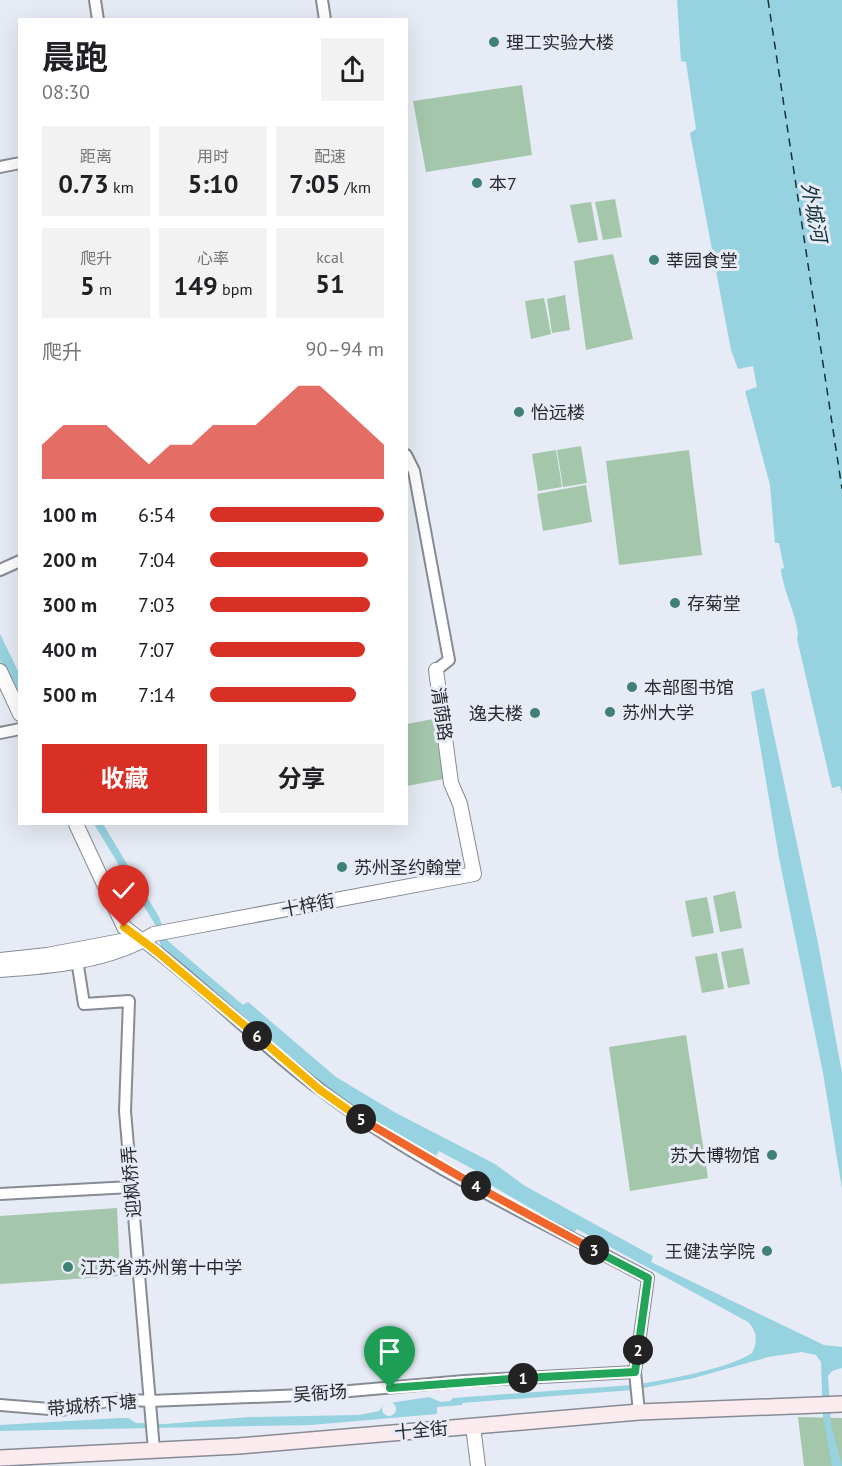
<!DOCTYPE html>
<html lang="zh">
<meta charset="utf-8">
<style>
:root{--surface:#fff;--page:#f2f2f2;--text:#202124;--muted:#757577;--accent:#d93025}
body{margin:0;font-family:"PT Sans","Noto Sans SC",sans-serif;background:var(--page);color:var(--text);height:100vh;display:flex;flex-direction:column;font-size:22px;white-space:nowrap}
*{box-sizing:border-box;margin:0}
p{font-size:20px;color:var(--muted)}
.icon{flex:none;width:33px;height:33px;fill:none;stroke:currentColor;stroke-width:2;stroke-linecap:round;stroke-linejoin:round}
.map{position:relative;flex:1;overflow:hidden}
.sheet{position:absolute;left:18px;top:18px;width:390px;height:807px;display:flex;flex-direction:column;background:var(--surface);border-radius:0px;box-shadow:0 6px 24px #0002}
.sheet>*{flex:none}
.pin{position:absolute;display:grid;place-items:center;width:51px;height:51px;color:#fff;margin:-62px -26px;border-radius:50% 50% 50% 0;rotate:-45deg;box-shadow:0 0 6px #0007}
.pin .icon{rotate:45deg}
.km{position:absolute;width:30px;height:30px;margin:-15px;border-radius:50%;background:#222;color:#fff;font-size:16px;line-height:30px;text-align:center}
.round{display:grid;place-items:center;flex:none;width:63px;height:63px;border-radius:0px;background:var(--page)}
.overview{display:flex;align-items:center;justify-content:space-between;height:102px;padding:0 24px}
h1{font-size:33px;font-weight:700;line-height:45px}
.figures{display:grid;grid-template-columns:repeat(3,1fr);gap:9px;height:102px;padding:6px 24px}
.figures div{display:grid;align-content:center;border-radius:0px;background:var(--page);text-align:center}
.figures b{font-size:26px;font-weight:700}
.figures small{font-size:16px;font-weight:400}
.figures p{font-size:16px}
.chart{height:168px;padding:12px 24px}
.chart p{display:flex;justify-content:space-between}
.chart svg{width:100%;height:108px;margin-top:6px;fill:var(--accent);opacity:.7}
.action{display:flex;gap:12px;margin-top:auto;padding:12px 24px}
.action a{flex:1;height:69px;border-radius:0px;background:var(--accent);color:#fff;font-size:24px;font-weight:700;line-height:69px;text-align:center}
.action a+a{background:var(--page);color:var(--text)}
ul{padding:0 24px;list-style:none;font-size:20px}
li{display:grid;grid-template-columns:96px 72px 1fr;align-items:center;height:45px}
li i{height:15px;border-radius:8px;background:var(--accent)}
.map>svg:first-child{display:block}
.green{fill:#a4c6aa}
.water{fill:#97d2e0}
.pier{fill:#e6ebf5}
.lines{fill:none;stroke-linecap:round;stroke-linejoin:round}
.ferry{stroke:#143238;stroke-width:1.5;stroke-dasharray:8 6;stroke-linecap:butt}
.minor-casing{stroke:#868b94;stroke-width:14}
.tertiary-casing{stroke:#868b94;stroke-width:16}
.secondary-casing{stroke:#868b94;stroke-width:18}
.minor{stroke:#fff;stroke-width:10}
.tertiary{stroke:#fff;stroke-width:14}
.secondary{stroke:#fbeaee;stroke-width:15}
.split-1-casing{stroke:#fff;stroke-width:12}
.split-2-casing{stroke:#fff;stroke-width:12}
.split-3-casing{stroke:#fff;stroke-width:12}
.split-4-casing{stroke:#fff;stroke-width:12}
.split-5-casing{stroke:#fff;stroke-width:12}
.split-6-casing{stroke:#fff;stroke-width:12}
.split-7-casing{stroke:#fff;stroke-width:12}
.split-8-casing{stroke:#fff;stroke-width:12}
.split-1{stroke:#22a559;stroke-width:8}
.split-2{stroke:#22a559;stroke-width:8}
.split-3{stroke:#22a559;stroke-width:8}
.split-4{stroke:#f0652b;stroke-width:8}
.split-5{stroke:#f0652b;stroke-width:8}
.split-6{stroke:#f5b400;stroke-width:8}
.split-7{stroke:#f5b400;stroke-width:8}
.split-8{stroke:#f5b400;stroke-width:8}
.poi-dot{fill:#3f8172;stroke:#e6ebf5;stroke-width:2}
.labels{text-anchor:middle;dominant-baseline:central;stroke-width:6;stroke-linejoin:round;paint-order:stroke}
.poi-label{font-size:18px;fill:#282a2d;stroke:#e6ebf5;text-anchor:start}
.street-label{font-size:18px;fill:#282a2d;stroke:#e6ebf5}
.water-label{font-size:20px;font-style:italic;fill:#143238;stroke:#e6ebf5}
</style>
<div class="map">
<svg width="842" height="1466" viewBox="0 0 842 1466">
<rect width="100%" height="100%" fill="#e6ebf5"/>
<g class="green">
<path d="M522,85L532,155L426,172L413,101Z"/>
<path d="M615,199L622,237L603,240L595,202Z"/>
<path d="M591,202L598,240L578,243L570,205Z"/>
<path d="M613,254L633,339L586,350L574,261Z"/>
<path d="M565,295L570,330L552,333L547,299Z"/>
<path d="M544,298L551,334L531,339L525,301Z"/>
<path d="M581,446L587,483L563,487L557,450Z"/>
<path d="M556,450L562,487L538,491L532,454Z"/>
<path d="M689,450L702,555L619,565L606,461Z"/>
<path d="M586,485L592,522L543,531L537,494Z"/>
<path d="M433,719L444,779L407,786V724Z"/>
<path d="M735,891L742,928L720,932L713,896Z"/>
<path d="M707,897L714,933L692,937L685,901Z"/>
<path d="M743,948L750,984L728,988L721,952Z"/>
<path d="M717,953L724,989L702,993L695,957Z"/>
<path d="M686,1035L708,1178L630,1191L609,1047Z"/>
<path d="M117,1208L120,1276L0,1284V1216Z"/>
<path d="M798,1417L842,1418V1466H804Z"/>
</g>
<g class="water">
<path d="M677,0H842V794L840,786L832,788L797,639C802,627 782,589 781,569L784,568L779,543H775L770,485L745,391L757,387L753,366L738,369L731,350L690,133L696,129L686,62L681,61Z"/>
<path d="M0,634L19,673V708L0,661Z"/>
<path d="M764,688L818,943L842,1073V1189L823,1073L779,858L751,692Z"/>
<path d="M94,824H103L159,917L168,941L243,1005L248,1002L336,1077L396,1113L495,1164L525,1186L653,1256L651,1262L824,1345L842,1347V1368L832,1371L828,1376L831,1424L842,1466H832L823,1417L821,1362L816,1355L802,1352L768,1357L694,1378L633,1390L462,1403V1405L437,1407V1414L311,1425L0,1431V1425L121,1418H128L136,1423L165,1424L249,1417L359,1415L379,1411L384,1404L429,1397L441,1402L450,1401L453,1398L632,1385C661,1381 729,1369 752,1353C758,1342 757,1331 748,1322L577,1229L574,1233L480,1179L482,1174L439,1151L433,1160L409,1146L411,1142L337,1097L250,1026L188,970L162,951L156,926Z"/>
</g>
<circle class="pier" cx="389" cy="1409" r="7"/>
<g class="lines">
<path class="ferry" d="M768,0L842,489"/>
<defs>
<g id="minor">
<path d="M95,0L98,20"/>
<path d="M322,0L325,20"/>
<path d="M0,167L20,163"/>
<path d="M406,455L414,471L449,660L436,670"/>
<path d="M0,570L20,561"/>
<path d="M0,733L20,729"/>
<path d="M143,941C205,987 259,1044 321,1090C421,1166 538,1219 648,1278L635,1372L639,1412"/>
<path d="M77,960L84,1004L129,1001L125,1111L154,1450"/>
<path d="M0,1194L131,1187"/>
<path d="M0,1405L62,1410L118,1399L149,1401L304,1395L464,1381L635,1372"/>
</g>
<g id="tertiary">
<path d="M0,671L20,714"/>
<path d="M76,824L124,927L141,940"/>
<path d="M0,960L47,955L132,939"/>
<path d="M0,970C50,967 111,961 154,934L474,874L460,804L451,783L436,670"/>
<path d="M473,1426L478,1466"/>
</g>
<path id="secondary" d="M0,1458L239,1446L639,1412L842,1404"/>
</defs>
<use href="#minor" class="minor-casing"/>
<use href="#tertiary" class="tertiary-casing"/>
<use href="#secondary" class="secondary-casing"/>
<use href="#minor" class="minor"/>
<use href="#tertiary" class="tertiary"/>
<use href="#secondary" class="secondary"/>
</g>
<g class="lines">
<defs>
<path id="split-1" d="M390,1388L523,1378"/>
<path id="split-2" d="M523,1378L635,1372L638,1350"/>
<path id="split-3" d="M594,1250L648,1278L638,1350"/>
<path id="split-4" d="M476,1186L594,1250"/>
<path id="split-5" d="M361,1119L476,1186"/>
<path id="split-6" d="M257,1036L320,1090L361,1119"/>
<path id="split-7" d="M155,950L257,1036"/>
<path id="split-8" d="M124,927L155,950"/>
</defs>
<use href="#split-1" class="split-1-casing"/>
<use href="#split-2" class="split-2-casing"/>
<use href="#split-3" class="split-3-casing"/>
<use href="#split-4" class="split-4-casing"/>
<use href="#split-5" class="split-5-casing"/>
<use href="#split-6" class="split-6-casing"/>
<use href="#split-7" class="split-7-casing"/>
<use href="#split-8" class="split-8-casing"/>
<use href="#split-1" class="split-1"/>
<use href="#split-2" class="split-2"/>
<use href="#split-3" class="split-3"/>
<use href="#split-4" class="split-4"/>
<use href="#split-5" class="split-5"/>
<use href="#split-6" class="split-6"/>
<use href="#split-7" class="split-7"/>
<use href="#split-8" class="split-8"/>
</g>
<g class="poi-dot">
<circle cx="494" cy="42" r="6"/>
<circle cx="477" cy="183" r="6"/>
<circle cx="654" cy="260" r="6"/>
<circle cx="519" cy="412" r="6"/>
<circle cx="675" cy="603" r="6"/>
<circle cx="632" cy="687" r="6"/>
<circle cx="610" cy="712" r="6"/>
<circle cx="535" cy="713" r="6"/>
<circle cx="342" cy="867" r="6"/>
<circle cx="772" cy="1155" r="6"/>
<circle cx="767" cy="1251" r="6"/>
<circle cx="68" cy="1267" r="6"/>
</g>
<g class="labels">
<g class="poi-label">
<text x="506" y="42">理工实验大楼</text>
<text x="489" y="183">本7</text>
<text x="666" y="260">莘园食堂</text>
<text x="531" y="412">怡远楼</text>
<text x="687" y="603">存菊堂</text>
<text x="644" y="687">本部图书馆</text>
<text x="622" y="712">苏州大学</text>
<text x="523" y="713" text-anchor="end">逸夫楼</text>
<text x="354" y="867">苏州圣约翰堂</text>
<text x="760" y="1155" text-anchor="end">苏大博物馆</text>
<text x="755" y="1251" text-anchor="end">王健法学院</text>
<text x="80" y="1267">江苏省苏州第十中学</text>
</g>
<g class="street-label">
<text transform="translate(442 714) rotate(82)">清荫路</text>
<text transform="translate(308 905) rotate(-11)">十梓街</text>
<text transform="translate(131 1182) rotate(-95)">迎枫桥弄</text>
<text transform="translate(320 1393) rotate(-4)">吴衙场</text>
<text transform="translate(92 1405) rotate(-5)">带城桥下塘</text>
<text transform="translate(421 1430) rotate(-5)">十全街</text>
</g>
<g class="water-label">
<text transform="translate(814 212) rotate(79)">外城河</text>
</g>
</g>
</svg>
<div class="pin" style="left:390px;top:1388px;background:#1e9e55"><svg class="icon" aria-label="arrive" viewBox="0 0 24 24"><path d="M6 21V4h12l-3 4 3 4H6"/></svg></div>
<div class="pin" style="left:124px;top:927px;background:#d93025"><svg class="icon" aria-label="check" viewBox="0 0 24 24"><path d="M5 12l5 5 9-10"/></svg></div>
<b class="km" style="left:523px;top:1378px">1</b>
<b class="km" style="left:638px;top:1350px">2</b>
<b class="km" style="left:594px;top:1250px">3</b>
<b class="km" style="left:476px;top:1186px">4</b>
<b class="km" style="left:361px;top:1119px">5</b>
<b class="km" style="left:257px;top:1036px">6</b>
<section class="sheet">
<div class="overview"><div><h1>晨跑</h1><p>08:30</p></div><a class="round"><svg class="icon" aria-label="share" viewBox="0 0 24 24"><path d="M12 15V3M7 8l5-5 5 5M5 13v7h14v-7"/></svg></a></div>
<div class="figures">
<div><p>距离</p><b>0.73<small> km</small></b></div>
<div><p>用时</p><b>5:10</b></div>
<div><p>配速</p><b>7:05<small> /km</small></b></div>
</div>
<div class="figures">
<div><p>爬升</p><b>5<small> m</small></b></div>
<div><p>心率</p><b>149<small> bpm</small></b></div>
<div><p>kcal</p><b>51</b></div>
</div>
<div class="chart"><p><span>爬升</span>90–94 m</p>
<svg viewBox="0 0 160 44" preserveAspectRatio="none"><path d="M0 44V30L10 22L20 22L30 22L40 30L50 38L60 30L70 30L80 22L90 22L100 22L110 14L120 6L130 6L140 14L150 22L160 30V44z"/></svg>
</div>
<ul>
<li><b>100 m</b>6:54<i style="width:100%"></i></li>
<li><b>200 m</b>7:04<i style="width:91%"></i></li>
<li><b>300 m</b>7:03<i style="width:92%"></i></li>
<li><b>400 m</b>7:07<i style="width:89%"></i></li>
<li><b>500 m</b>7:14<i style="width:84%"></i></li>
</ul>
<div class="action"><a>收藏</a><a>分享</a></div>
</section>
</div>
